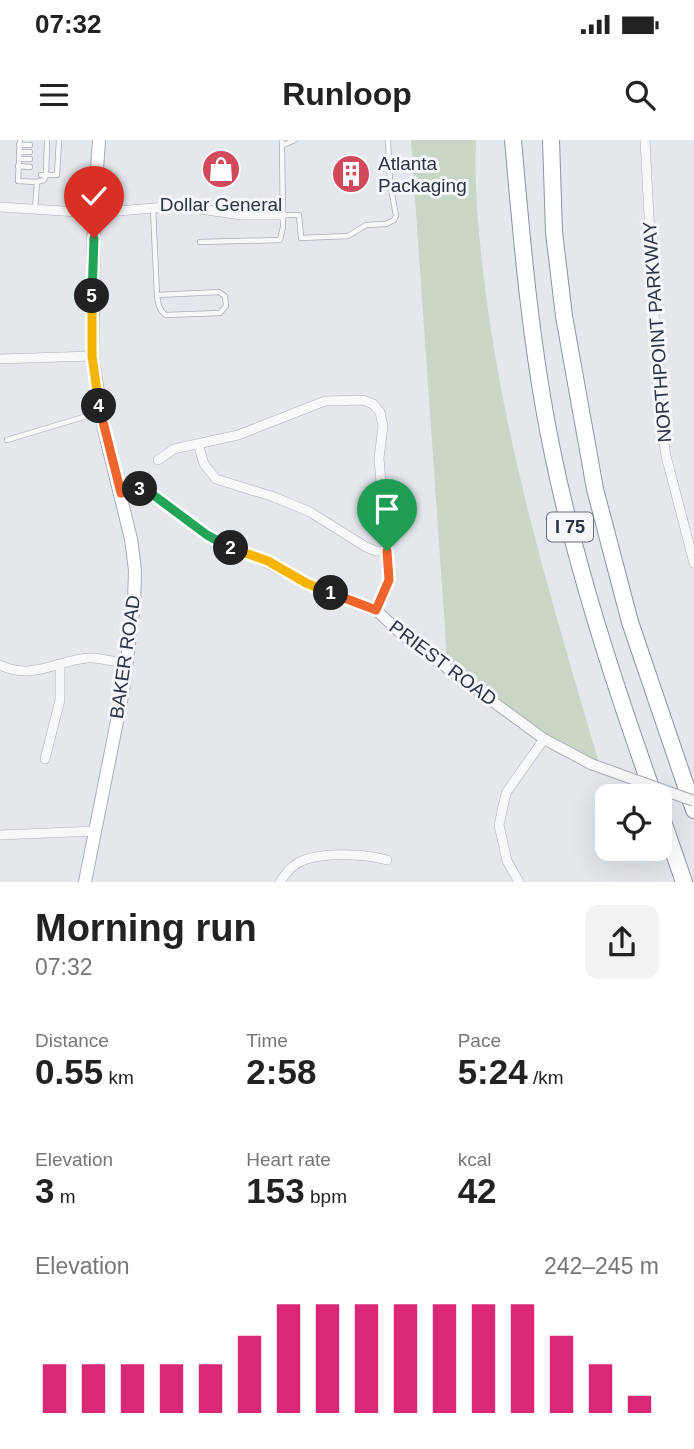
<!DOCTYPE html>
<meta charset="utf-8">
<style>
:root{--surface:#fff;--page:#f2f2f2;--text:#222;--muted:#767676;--accent:#db2777}
body{margin:0;font-family:Arial,sans-serif;background:var(--page);color:var(--text);height:100vh;display:flex;flex-direction:column;font-size:26px;white-space:nowrap}
*{box-sizing:border-box;margin:0}
p{font-size:23px;color:var(--muted)}
.icon{flex:none;width:38px;height:38px;fill:none;stroke:currentColor;stroke-width:2;stroke-linecap:round;stroke-linejoin:round}
.map{position:relative;height:742px;overflow:hidden}
.drawer{display:flex;flex-direction:column;background:var(--surface);flex:1}
.drawer>*{flex:none}
.fabs{position:absolute;left:595px;top:644px;display:grid;gap:14px}
.fabs a{display:grid;place-items:center;width:77px;height:77px;border-radius:14px;background:var(--surface);box-shadow:0 7px 28px #0002;font-size:35px}
.pin{position:absolute;display:grid;place-items:center;width:60px;height:60px;color:#fff;margin:-72px -30px;border-radius:50% 50% 50% 0;rotate:-45deg;box-shadow:0 0 7px #0007}
.pin .icon{rotate:45deg}
.km{position:absolute;width:35px;height:35px;margin:-18px;border-radius:50%;background:#222;color:#fff;font-size:19px;line-height:35px;text-align:center}
.round{display:grid;place-items:center;flex:none;width:74px;height:74px;border-radius:14px;background:var(--page)}
.headline{display:flex;align-items:center;justify-content:space-between;height:119px;padding:0 35px}
h1{font-size:38px;font-weight:700;line-height:52px}
.figures{display:grid;grid-template-columns:repeat(3,1fr);gap:10px;height:119px;padding:7px 35px}
.figures div{display:grid;align-content:center}
.figures b{font-size:35px;font-weight:700}
.figures small{font-size:19px;font-weight:400}
.figures p{font-size:19px}
.chart{height:196px;padding:14px 35px}
.chart p{display:flex;justify-content:space-between}
.chart svg{width:100%;height:126px;margin-top:7px;stroke:var(--accent);stroke-width:6}
.status{display:flex;justify-content:space-between;align-items:center;height:49px;padding:0 35px;background:var(--surface);direction:ltr}
.status svg{height:19px;fill:currentColor}
header{display:flex;justify-content:space-between;align-items:center;height:91px;padding:0 35px;background:var(--surface);font-size:32px;font-weight:700}
.map>svg:first-child{display:block}
.green{fill:#c9d6c5}
.lines{fill:none;stroke-linecap:round;stroke-linejoin:round}
.service-casing{stroke:#a9aeb7;stroke-width:6}
.minor-casing{stroke:#a9aeb7;stroke-width:10}
.tertiary-casing{stroke:#a9aeb7;stroke-width:12}
.secondary-casing{stroke:#a9aeb7;stroke-width:14}
.motorway-casing{stroke:#8b94a3;stroke-width:18}
.service{stroke:#f7f8fa;stroke-width:4.5}
.minor{stroke:#f7f8fa;stroke-width:9}
.tertiary{stroke:#f7f8fa;stroke-width:10}
.secondary{stroke:#fff;stroke-width:12}
.motorway{stroke:#fff;stroke-width:16}
.tertiary-bridge-casing{stroke:#a9aeb7;stroke-width:12;stroke-linecap:butt}
.tertiary-bridge{stroke:#f7f8fa;stroke-width:10}
.split-1-casing{stroke:#fff;stroke-width:14}
.split-2-casing{stroke:#fff;stroke-width:14}
.split-3-casing{stroke:#fff;stroke-width:14}
.split-4-casing{stroke:#fff;stroke-width:14}
.split-5-casing{stroke:#fff;stroke-width:14}
.split-6-casing{stroke:#fff;stroke-width:14}
.split-1{stroke:#f0652b;stroke-width:9}
.split-2{stroke:#f5b400;stroke-width:9}
.split-3{stroke:#22a559;stroke-width:9}
.split-4{stroke:#f0652b;stroke-width:9}
.split-5{stroke:#f5b400;stroke-width:9}
.split-6{stroke:#22a559;stroke-width:9}
.labels{text-anchor:middle;dominant-baseline:central;stroke-width:6;stroke-linejoin:round;paint-order:stroke}
.shield{fill:#f4f6f9;stroke:#676e7b;stroke-width:2}
.shield-label{font-size:18px;font-weight:bold;fill:#2b3445}
.poi-label{font-size:19px;fill:#2b3445;stroke:#f4f6f9;text-anchor:start}
.street-label{font-size:19px;fill:#2b3445;stroke:#f4f6f9}
</style>
<div class="status"><b>07:32</b><svg viewBox="0 0 49 12"><path d="M0 12V9h3v3zM5 12V6h3v6zM10 12V3h3v9zM15 12V0h3v12zM26 1h20v11H26zM47 4h2v5h-2z"/></svg></div>
<header><svg class="icon" aria-label="menu" viewBox="0 0 24 24"><path d="M4 6h16M4 12h16M4 18h16"/></svg>Runloop<svg class="icon" aria-label="search" viewBox="0 0 24 24"><circle cx="10" cy="10" r="6"/><path d="M15 15l6 6"/></svg></header>
<div class="map">
<svg width="694" height="742" viewBox="0 0 694 742">
<rect width="100%" height="100%" fill="#e4e7ec"/>
<path class="green" d="M411,0H476C474,50 479,99 485,148C506,314 555,473 602,633L448,532Z"/>
<g class="lines">
<defs>
<g id="service">
<path d="M20,0L18,41L37,42L44,40L46,35L47,0"/>
<path d="M19,5H30"/>
<path d="M283,5L295,0"/>
<path d="M19,12H30"/>
<path d="M19,19H30"/>
<path d="M18,26L30,27"/>
<path d="M41,35H57L59,0"/>
<path d="M35,69L37,42"/>
<path d="M153,69L157,155C158,163 159,171 166,175L220,173L226,166L225,156L219,152L157,155"/>
<path d="M283,75H299L301,98L348,96L366,85L386,84L394,80L396,76L390,42L388,0"/>
<path d="M200,102L280,100L283,87L282,0"/>
<path d="M7,300L100,272"/>
</g>
<g id="minor">
<path d="M645,0L659,268L666,316L694,423"/>
<path d="M0,67L94,73L178,66L242,75H282"/>
<path d="M0,219L92,216"/>
<path d="M198,304L204,324L216,339L274,357L310,372L366,407L376,411H387"/>
<path d="M158,320L174,309L238,295L325,261L363,260L373,264L380,272L383,286L379,318L389,441L376,470"/>
<path d="M0,525C31,541 59,520 88,518C100,517 115,522 127,524"/>
<path d="M45,619L60,560V526"/>
<path d="M0,695L96,691"/>
<path d="M280,742C286,732 293,724 304,720C325,712 366,714 387,720"/>
<path d="M519,742L507,721L499,685L506,653L544,599"/>
</g>
<path id="tertiary" d="M121,353L144,348L207,395L230,408L255,416L306,443L376,470L406,498L544,599L591,624"/>
<path id="secondary" d="M85,742L123,551L134,464L135,430L131,399L104,289L92,216L94,73L99,0"/>
<g id="motorway">
<path d="M513,0C522,104 531,208 552,310C576,428 614,543 654,656"/>
<path d="M551,0L554,92L564,176L595,349L630,482L694,670"/>
<path d="M660,673L684,742"/>
</g>
</defs>
<use href="#service" class="service-casing"/>
<use href="#minor" class="minor-casing"/>
<use href="#tertiary" class="tertiary-casing"/>
<use href="#secondary" class="secondary-casing"/>
<use href="#motorway" class="motorway-casing"/>
<use href="#service" class="service"/>
<use href="#minor" class="minor"/>
<use href="#tertiary" class="tertiary"/>
<use href="#secondary" class="secondary"/>
<use href="#motorway" class="motorway"/>
<defs>
<path id="tertiary-bridge" d="M591,624L694,661"/>
</defs>
<use href="#tertiary-bridge" class="tertiary-bridge-casing"/>
<use href="#tertiary-bridge" class="tertiary-bridge"/>
</g>
<g class="lines">
<defs>
<path id="split-1" d="M331,453L376,470L389,440L387,411"/>
<path id="split-2" d="M231,408L268,421L306,443L331,453"/>
<path id="split-3" d="M140,349L144,348L207,395L231,408"/>
<path id="split-4" d="M99,266L121,353L140,349"/>
<path id="split-5" d="M92,156V216L99,266"/>
<path id="split-6" d="M92,156L94,98"/>
</defs>
<use href="#split-1" class="split-1-casing"/>
<use href="#split-2" class="split-2-casing"/>
<use href="#split-3" class="split-3-casing"/>
<use href="#split-4" class="split-4-casing"/>
<use href="#split-5" class="split-5-casing"/>
<use href="#split-6" class="split-6-casing"/>
<use href="#split-1" class="split-1"/>
<use href="#split-2" class="split-2"/>
<use href="#split-3" class="split-3"/>
<use href="#split-4" class="split-4"/>
<use href="#split-5" class="split-5"/>
<use href="#split-6" class="split-6"/>
</g>
<defs>
<symbol id="shop-disc" viewBox="-11 -11 22 22"><circle r="9.5" fill="#d1495b" stroke="#f4f6f9"/><path d="M-5-2.5h2.3a2.7 3.5 0 0 1 5.4 0H5L5.5 6h-11ZM-1.5-2.5h3a1.5 2.3 0 0 0-3 0Z" fill="#fff"/></symbol>
<symbol id="building-disc" viewBox="-11 -11 22 22"><circle r="9.5" fill="#d1495b" stroke="#f4f6f9"/><path d="M-4-6H4V6H1V3H-1V6H-4ZM-2.5-4.3h1.7v1.8h-1.7ZM.8-4.3h1.7v1.8H.8ZM-2.5-1h1.7V.8h-1.7ZM.8-1h1.7V.8H.8Z" fill="#fff"/></symbol>
</defs>
<g fill-rule="evenodd">
<use href="#shop-disc" x="199" y="7" width="44" height="44"/>
<use href="#building-disc" x="329" y="12" width="44" height="44"/>
</g>
<g class="labels">
<rect class="shield" x="547" y="372.5" width="46" height="29" rx="5"/>
<g class="shield-label">
<text x="570" y="387">I 75</text>
</g>
<g class="poi-label">
<text x="378" y="23">Atlanta<tspan x="378" dy="22">Packaging</tspan></text>
<text x="221" y="64" text-anchor="middle">Dollar General</text>
</g>
<g class="street-label">
<text transform="translate(657 192) rotate(-94)">NORTHPOINT PARKWAY</text>
<text transform="translate(125 517) rotate(-82)">BAKER ROAD</text>
<text transform="translate(443 523) rotate(37)">PRIEST ROAD</text>
</g>
</g>
</svg>
<div class="fabs">
<a><svg class="icon" aria-label="locate" viewBox="0 0 24 24"><circle cx="12" cy="12" r="6"/><path d="M12 2v4M12 18v4M2 12h4M18 12h4"/></svg></a>
</div>
<div class="pin" style="left:387px;top:411px;background:#1e9e55"><svg class="icon" aria-label="arrive" viewBox="0 0 24 24"><path d="M6 21V4h12l-3 4 3 4H6"/></svg></div>
<div class="pin" style="left:94px;top:98px;background:#d93025"><svg class="icon" aria-label="check" viewBox="0 0 24 24"><path d="M5 12l5 5 9-10"/></svg></div>
<b class="km" style="left:331px;top:453px">1</b>
<b class="km" style="left:231px;top:408px">2</b>
<b class="km" style="left:140px;top:349px">3</b>
<b class="km" style="left:99px;top:266px">4</b>
<b class="km" style="left:92px;top:156px">5</b>
</div>
<section class="drawer">
<div class="headline"><div><h1>Morning run</h1><p>07:32</p></div><a class="round"><svg class="icon" aria-label="share" viewBox="0 0 24 24"><path d="M12 15V3M7 8l5-5 5 5M5 13v7h14v-7"/></svg></a></div>
<div class="figures">
<div><p>Distance</p><b>0.55<small> km</small></b></div>
<div><p>Time</p><b>2:58</b></div>
<div><p>Pace</p><b>5:24<small> /km</small></b></div>
</div>
<div class="figures">
<div><p>Elevation</p><b>3<small> m</small></b></div>
<div><p>Heart rate</p><b>153<small> bpm</small></b></div>
<div><p>kcal</p><b>42</b></div>
</div>
<div class="chart"><p><span>Elevation</span>242–245 m</p>
<svg viewBox="0 0 160 44" preserveAspectRatio="none"><path d="M5 44V27M15 44V27M25 44V27M35 44V27M45 44V27M55 44V17M65 44V6M75 44V6M85 44V6M95 44V6M105 44V6M115 44V6M125 44V6M135 44V17M145 44V27M155 44V38"/></svg>
</div>
</section>
